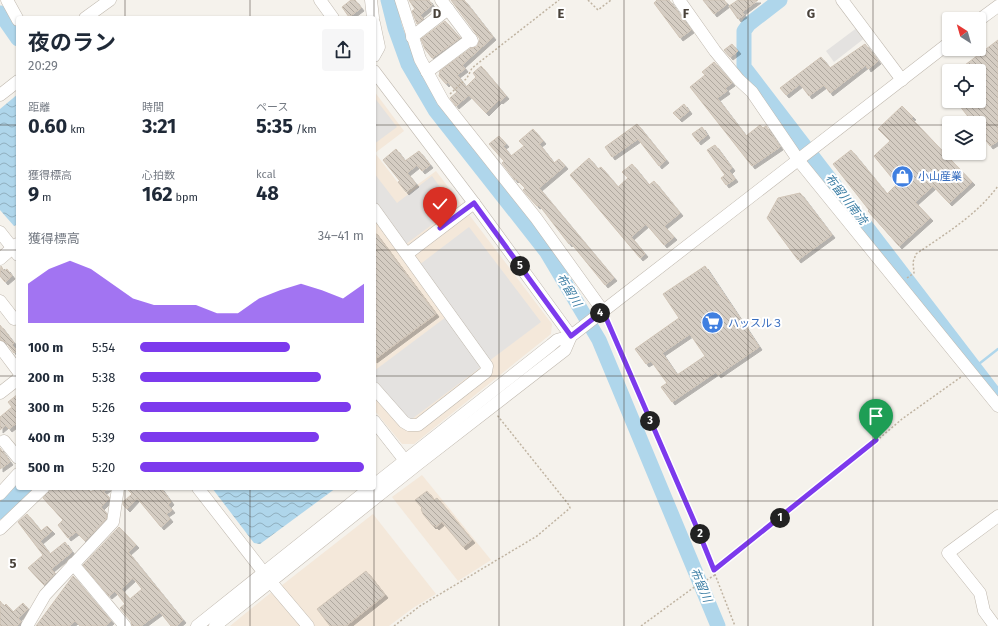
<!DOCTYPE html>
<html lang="ja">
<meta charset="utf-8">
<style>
:root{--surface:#fff;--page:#f6f6f7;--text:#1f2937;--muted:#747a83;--accent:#7c3aed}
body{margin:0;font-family:"Fira Sans","Noto Sans JP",sans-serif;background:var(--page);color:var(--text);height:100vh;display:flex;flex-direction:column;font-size:15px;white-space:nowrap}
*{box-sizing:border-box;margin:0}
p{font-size:13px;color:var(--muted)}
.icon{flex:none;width:22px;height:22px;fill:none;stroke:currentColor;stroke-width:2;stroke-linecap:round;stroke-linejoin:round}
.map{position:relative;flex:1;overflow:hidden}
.details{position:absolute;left:16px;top:16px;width:360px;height:474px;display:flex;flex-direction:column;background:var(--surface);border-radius:4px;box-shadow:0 1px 3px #0004}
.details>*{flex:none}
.needle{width:26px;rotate:323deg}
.fabs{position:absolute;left:942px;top:12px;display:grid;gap:8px}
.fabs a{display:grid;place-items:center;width:44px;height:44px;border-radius:4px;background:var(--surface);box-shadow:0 1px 3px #0004;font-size:20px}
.pin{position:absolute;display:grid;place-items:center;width:34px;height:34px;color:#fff;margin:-41px -17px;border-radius:50% 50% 50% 0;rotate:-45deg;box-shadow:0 0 4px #0007}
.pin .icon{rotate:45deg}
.km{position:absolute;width:20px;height:20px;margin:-10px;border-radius:50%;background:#222;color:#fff;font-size:11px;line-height:20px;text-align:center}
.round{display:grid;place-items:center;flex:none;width:42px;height:42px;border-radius:4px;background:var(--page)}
.summary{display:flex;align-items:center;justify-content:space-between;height:68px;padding:0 12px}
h1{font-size:22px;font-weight:700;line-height:30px}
.stats{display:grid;grid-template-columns:repeat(3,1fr);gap:6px;height:68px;padding:4px 12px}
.stats div{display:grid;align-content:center}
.stats b{font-size:20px;font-weight:700}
.stats small{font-size:11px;font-weight:400}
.stats p{font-size:11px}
.chart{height:112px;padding:8px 12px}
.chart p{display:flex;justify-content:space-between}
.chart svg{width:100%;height:72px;margin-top:4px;fill:var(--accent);opacity:.7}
ul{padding:0 12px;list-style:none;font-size:13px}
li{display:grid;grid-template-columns:64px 48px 1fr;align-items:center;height:30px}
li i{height:10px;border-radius:5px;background:var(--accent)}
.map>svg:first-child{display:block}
.commercial{fill:#f4e8da}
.parking{fill:#e4e2e0}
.water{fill:url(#water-waves)}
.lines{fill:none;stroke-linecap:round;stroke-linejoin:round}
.stream{stroke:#afd6eb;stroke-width:2.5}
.river{stroke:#afd6eb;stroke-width:15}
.building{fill:url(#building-back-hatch);stroke:#d0c4b6;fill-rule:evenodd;filter:url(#shadow)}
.minor-casing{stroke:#c0b9af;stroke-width:13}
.path{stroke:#c0b4a2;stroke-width:1.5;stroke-dasharray:2 2;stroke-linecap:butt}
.minor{stroke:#fff;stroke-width:12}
.route-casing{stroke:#fff;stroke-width:8}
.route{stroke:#7c3aed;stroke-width:5}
.grid{fill:none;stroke:#49423a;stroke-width:1;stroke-opacity:0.55}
.labels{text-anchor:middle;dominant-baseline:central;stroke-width:4;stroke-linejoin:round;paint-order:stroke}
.shop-label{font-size:11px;fill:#366cbe;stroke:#fff;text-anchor:start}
.water-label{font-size:12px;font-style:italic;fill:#3a7da4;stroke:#fff}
.grid-label{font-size:13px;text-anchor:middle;font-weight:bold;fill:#49423a;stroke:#fff;stroke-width:4;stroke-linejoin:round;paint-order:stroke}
</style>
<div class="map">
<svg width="998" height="626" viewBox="0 0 998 626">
<defs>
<pattern id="water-waves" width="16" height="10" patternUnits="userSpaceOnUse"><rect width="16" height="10" fill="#afd6eb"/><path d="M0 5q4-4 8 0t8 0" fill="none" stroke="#90afbf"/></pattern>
<pattern id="building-back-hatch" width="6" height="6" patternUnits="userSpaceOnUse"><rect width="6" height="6" fill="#d5cdc3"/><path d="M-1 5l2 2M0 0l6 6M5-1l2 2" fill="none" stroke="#afa89f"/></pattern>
<filter id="shadow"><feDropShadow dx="3" dy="3" stdDeviation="0" flood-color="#0004"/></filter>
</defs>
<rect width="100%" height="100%" fill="#f5f2ec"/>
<g class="commercial">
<path d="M374,91L404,131L375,153L406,193L436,171L552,324L551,334L414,444H402L374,410Z"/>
<path d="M422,475L491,560L458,581L392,497Z"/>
<path d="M373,514L436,594L413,608L389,626H315L281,586Z"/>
<path d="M273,591L302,626H230Z"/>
</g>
<g class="parking">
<path d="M858,27L866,37L834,62L826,51Z"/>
<path d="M374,97L397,127L374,144Z"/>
<path d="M374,173L397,203L432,176L451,202L449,204L453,209L406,244L374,202Z"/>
<path d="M469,227L541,322L404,425L374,386V371L454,311L419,265Z"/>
</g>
<g class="water">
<path d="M18,94V224L14,226L0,210V109Z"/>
<path d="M212,488H336L260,544L254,543Z"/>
</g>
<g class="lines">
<path class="stream" d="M975,367L998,349"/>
<g class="river">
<path d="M388,0L395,28L408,64L435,110L546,251L599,340L718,626"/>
<path d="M780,0L749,24L744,31V67L993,392"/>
<path d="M0,13L18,39"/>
<path d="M0,512L24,488"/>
</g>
</g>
<g class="building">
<path d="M351,0H355L361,8L349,17L342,7Z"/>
<path d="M409,0H429L432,5L420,15L423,19L417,24L412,11L415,9Z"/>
<path d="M451,0H464L493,37L462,65L465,69L457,75L466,87L476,77L473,73L481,66L506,96L500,101L499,100L486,113L469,95L456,106L450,98L457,92L448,82L446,84L439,76L440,71L471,48L477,47L480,39Z"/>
<path d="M657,0H669L691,30L680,38L654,3Z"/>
<path d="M703,0H724L727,4L714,14Z"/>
<path d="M738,0H758L742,12L744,15L738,19L729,6Z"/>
<path d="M445,21L460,38L432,58L425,49L421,39Z"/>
<path d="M998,40V141L990,146L979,131V123H973L956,101H979V71H957Z"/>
<path d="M732,44L738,51L730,57L724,50Z"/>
<path d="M865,44L878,61L868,69L866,65L830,93L824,85L809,96L800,84L786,95L780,88L821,57L830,68Z"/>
<path d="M714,62L732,83L725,88L727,91L717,98L746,136L760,125L763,128L766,126L780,147L752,166L690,87L705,75L702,72Z"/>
<path d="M684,104L689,111L679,119L673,113Z"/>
<path d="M902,106L913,117L911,118L972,182L949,203L933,186L915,202L930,218L899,246L868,211L869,210L833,164L851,150L887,194L897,184L874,156L890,141L878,129Z"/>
<path d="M637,124L666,160L659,166L638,139L612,157L605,147Z"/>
<path d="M702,127L707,135L698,142L692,134Z"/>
<path d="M533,129L543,141L539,144L554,163L559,159L565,166L539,188L614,278L605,285L570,242L569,244L539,205L537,206L528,196L523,190L525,188L516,179L515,180L502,163L504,161L489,144L499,136L506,144L503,146L511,156L524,146L519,141Z"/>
<path d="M715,145L732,168L729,171L735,179L726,185L721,178L725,175L707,150Z"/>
<path d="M396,149L405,161L419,151L430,165L422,171L417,165L407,173L416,184L406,192L398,182L400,181L383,160Z"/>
<path d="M589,158L598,169L601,167L618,187L628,178L622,172L632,164L649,185L654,181L680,213L664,226L674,237L664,245L646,224L631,237L645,254L640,258L570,175Z"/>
<path d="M800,193L832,235L798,260L767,218L778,198Z"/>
<path d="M374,231L436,314L374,360Z"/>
<path d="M1,266L4,271L7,269L12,276L5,282L0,276Z"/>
<path d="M705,266L759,347L718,375L716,372L672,402L661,387L667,383L651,361L646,364L635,349L679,318L663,294ZM690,334L705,356L677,375L662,353Z"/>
<path d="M0,325L14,343L12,345L17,351L14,353L6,342L0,340Z"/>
<path d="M18,394V422L9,429L6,425L0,430V417L12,407L8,402Z"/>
<path d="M0,448L10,462L0,469Z"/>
<path d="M50,488H87L91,492L96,488H108L103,492L109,497V499L101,507L107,514L106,519L85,541L76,532L68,538L58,525L63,520L43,498Z"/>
<path d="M126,488H161L171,502L168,505L172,510L166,514L170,519L161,527L137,498L127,509L123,505V502L132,494Z"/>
<path d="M427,491L434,500L437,498L472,540L463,547L442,522L436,527L434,525L433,526L423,514L421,509L422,508L415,500Z"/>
<path d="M27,514L41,531L47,526L52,531L40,541L50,554L65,542L72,552L51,569L55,573L44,585L28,568L43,555L18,522Z"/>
<path d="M119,527L136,545L128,552L183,620L176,626H171L160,612L141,626H132L131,621L120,608L125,604L115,591L109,596L83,565ZM133,578L142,589L130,599L121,589Z"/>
<path d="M366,571L385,595L346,626H330L317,609Z"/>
<path d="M73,576L111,621L105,626H80L75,621L69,626H36Z"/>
<path d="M0,601L4,606L6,604L13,612L23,603L28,609L18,618L21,622L17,626H0Z"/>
</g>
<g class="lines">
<defs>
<g id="minor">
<path d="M7,0L18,20"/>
<path d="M320,0L333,18"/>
<path d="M371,0L373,18"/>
<path d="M401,0L420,59L443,101L536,218L603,311"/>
<path d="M441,0L472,41"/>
<path d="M679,0L715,51L739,80L752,92L799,161L998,406"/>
<path d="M842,0L902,80"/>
<path d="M85,18L110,0"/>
<path d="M979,20L998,6"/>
<path d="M374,23L379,47L374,56"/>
<path d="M412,37L448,9"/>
<path d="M374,71L474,203L571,336"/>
<path d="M427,72L471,39"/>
<path d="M0,95L18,81"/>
<path d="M374,209L487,366L486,372L418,425H409L404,422L374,388"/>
<path d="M0,232L18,255"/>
<path d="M407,254L474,203"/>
<path d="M0,259L17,244"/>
<path d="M0,301L14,319"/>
<path d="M0,347L18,371"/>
<path d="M0,393L18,379"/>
<path d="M374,421L410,467"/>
<path d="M4,441L18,458"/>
<path d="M374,485L551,345L557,340L571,336L949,43"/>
<path d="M198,488L275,587L308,626"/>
<path d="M0,494L18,474"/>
<path d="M0,529L43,488"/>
<path d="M73,564L125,626"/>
<path d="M27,626L45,595L113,522L118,488"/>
<path d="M197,626L370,488"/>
<path d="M215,626L418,464L565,350L571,336"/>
<path d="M995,626L984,611L980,593L948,553L998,516"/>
</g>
</defs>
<use href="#minor" class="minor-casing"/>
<g class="path">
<path d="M588,0L598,10L611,0"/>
<path d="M450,94L467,78L472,68L559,0"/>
<path d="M907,278L914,273L913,262L916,254C945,234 977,215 998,186"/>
<path d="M607,320L697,528L735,626"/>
<path d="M714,571L853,461L902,419L961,377"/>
<path d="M394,626L420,606L537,536L570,508L569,505L497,415"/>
<path d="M641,626L693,588L715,575"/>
</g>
<use href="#minor" class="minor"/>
</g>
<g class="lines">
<defs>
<path id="route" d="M440,228L474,203L571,336L603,311L697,528L714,570L876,440"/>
</defs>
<use href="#route" class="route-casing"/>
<use href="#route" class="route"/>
</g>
<path class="grid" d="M125,0V18M250,0V18M374,0V626M499,0V626M624,0V626M748,0V626M873,0V626M0,125H18M374,125H949M979,125H998M0,250H18M374,250H998M0,376H18M374,376H998M125,488V626M250,488V626M0,501H998"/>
<defs>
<symbol id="shop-disc" viewBox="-11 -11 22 22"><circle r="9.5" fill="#3f7fe0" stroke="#fff"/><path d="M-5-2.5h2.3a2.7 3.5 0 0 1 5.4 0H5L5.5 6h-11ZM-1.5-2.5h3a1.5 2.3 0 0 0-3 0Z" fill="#fff"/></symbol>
<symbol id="supermarket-disc" viewBox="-11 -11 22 22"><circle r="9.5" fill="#3f7fe0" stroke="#fff"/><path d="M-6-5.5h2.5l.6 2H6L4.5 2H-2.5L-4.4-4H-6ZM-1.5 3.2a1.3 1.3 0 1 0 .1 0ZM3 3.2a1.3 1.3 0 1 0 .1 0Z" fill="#fff"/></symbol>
</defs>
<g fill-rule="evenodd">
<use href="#shop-disc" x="890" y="164" width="25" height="25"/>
<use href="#supermarket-disc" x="700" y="310" width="25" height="25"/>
</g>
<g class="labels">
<g class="shop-label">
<text x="918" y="176">小山産業</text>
<text x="728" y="323">ハッスル３</text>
</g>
<g class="water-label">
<text transform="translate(846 199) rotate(52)">布留川南流</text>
<text transform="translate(569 290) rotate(59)">布留川</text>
<text transform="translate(701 585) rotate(67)">布留川</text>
</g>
</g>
<g class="grid-label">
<text x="437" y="18">D</text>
<text x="561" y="18">E</text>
<text x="686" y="18">F</text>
<text x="811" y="18">G</text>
<text x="13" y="568">5</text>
</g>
</svg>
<div class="fabs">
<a><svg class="needle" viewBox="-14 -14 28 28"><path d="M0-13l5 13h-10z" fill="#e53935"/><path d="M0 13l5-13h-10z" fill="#747a83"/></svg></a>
<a><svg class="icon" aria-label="locate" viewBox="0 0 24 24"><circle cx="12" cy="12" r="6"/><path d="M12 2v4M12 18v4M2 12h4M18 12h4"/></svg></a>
<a><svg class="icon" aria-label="layers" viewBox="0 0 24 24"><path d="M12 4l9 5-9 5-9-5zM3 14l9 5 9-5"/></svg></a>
</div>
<div class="pin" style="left:876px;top:440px;background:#1e9e55"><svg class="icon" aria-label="arrive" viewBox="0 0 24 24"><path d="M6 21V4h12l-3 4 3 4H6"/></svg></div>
<div class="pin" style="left:440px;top:228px;background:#d93025"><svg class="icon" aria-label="check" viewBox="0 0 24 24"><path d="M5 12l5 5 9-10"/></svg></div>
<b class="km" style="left:780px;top:518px">1</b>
<b class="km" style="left:700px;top:534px">2</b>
<b class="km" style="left:650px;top:421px">3</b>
<b class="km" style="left:600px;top:313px">4</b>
<b class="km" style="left:520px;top:266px">5</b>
<section class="details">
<div class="summary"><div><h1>夜のラン</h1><p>20:29</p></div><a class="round"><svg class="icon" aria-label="share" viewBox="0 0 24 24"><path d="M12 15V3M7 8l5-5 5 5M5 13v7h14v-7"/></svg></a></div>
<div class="stats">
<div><p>距離</p><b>0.60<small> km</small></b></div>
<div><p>時間</p><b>3:21</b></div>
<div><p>ペース</p><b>5:35<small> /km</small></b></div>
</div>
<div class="stats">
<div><p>獲得標高</p><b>9<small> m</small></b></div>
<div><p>心拍数</p><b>162<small> bpm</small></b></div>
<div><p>kcal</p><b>48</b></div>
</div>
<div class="chart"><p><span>獲得標高</span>34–41 m</p>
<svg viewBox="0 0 160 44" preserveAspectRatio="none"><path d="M0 44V20L10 11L20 6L30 11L40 20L50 29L60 33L70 33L80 33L90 38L100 38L110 29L120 24L130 20L140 24L150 29L160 20V44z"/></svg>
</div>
<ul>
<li><b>100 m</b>5:54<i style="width:67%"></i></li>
<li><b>200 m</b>5:38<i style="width:81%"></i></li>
<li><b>300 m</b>5:26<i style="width:94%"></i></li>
<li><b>400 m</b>5:39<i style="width:80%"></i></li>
<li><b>500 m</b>5:20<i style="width:100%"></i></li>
</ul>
</section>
</div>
